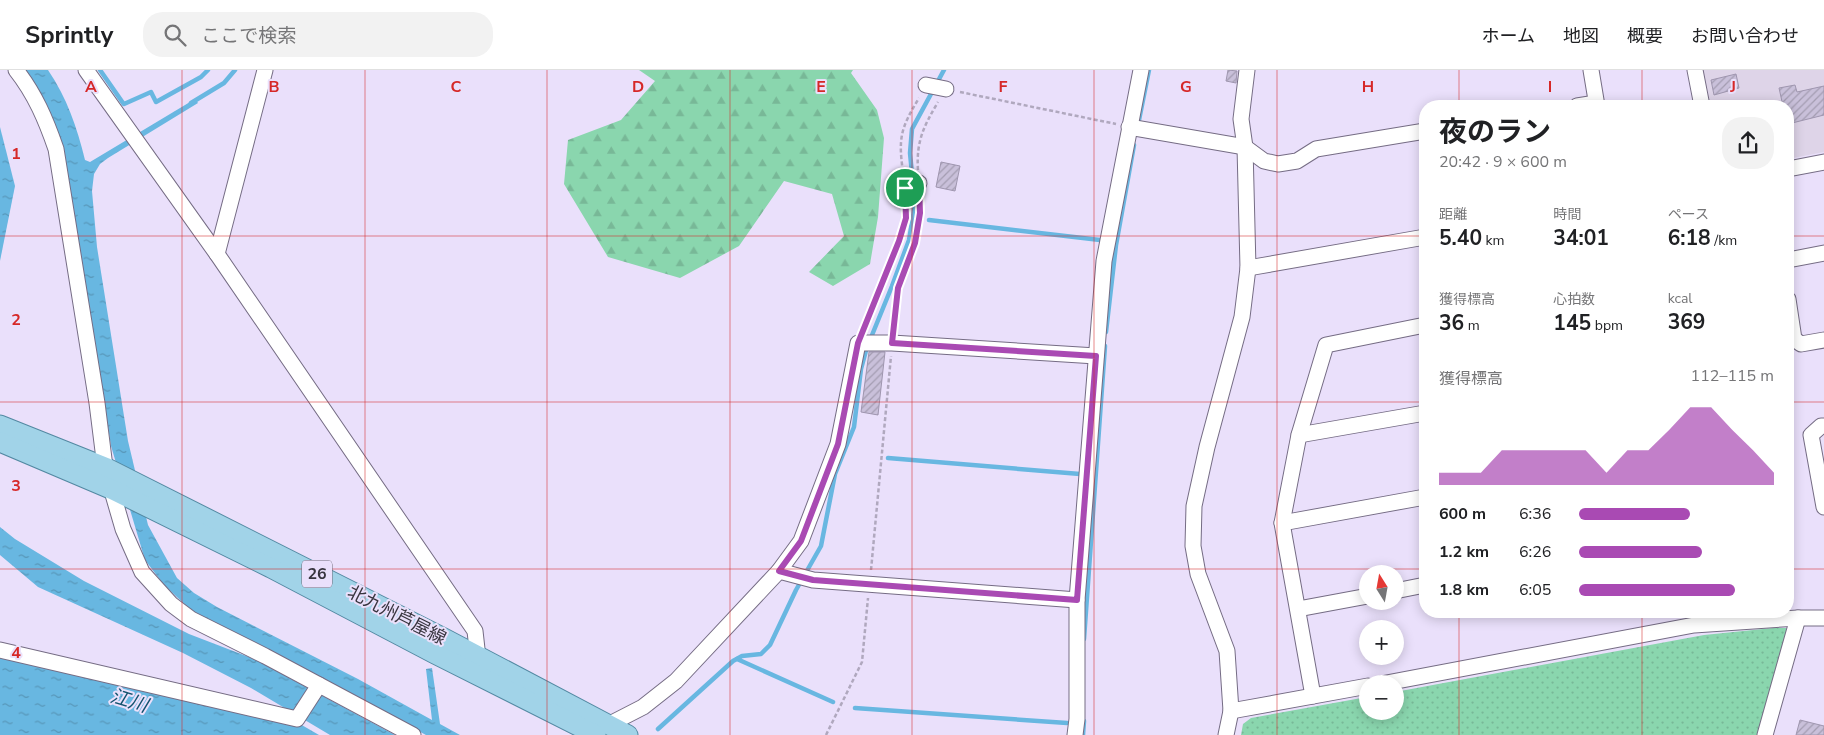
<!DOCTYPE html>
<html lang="ja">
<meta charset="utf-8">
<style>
:root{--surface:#fff;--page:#f2f2f2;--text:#202124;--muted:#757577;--line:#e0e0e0;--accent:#a94ab3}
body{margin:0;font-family:"Nunito Sans","Noto Sans JP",sans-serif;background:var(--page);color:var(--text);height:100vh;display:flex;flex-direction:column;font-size:19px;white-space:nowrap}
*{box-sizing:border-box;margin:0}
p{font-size:16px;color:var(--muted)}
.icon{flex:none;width:28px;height:28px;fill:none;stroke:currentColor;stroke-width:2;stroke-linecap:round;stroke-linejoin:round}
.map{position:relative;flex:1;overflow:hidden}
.panel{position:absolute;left:1419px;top:30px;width:375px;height:518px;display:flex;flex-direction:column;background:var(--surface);border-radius:20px;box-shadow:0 2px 12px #0003}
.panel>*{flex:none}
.needle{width:32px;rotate:349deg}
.controls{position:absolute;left:1359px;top:495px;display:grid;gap:10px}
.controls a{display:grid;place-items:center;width:45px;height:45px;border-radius:50%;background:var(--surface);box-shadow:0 2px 12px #0003;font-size:25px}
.pin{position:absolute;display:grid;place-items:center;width:42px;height:42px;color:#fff;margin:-21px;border:2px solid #fff;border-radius:50%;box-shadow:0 1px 5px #0007}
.round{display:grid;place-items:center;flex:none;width:52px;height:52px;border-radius:20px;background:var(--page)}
.headline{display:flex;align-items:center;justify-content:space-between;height:85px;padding:0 20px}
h1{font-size:28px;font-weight:700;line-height:38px}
.metrics{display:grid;grid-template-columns:repeat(3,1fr);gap:8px;height:85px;padding:5px 20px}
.metrics div{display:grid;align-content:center}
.metrics b{font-size:21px;font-weight:700}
.metrics small{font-size:14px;font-weight:400}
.metrics p{font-size:14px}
.chart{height:140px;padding:10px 20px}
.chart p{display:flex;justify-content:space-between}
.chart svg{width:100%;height:90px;margin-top:5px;fill:var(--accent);opacity:.7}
ul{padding:0 20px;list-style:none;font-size:16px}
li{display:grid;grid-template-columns:80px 60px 1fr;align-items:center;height:38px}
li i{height:12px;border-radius:6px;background:var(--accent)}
header{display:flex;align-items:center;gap:30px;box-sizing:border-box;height:70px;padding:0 25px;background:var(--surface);border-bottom:1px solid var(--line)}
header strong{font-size:24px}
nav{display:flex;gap:28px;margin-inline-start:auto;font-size:18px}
.search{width:350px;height:45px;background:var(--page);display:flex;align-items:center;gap:12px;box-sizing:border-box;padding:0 18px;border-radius:20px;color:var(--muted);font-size:19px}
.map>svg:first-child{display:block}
.education{fill:#ded4e8}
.grass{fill:url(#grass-dots)}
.forest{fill:url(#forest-firs)}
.water{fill:url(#water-ripples)}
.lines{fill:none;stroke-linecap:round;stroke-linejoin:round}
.stream{stroke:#68b7e1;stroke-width:4.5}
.building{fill:url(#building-hatch);stroke:#9f96af}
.minor-casing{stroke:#756c84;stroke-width:17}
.major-casing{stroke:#5389a2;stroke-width:21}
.path{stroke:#b0a8be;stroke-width:2.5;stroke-dasharray:4 2.5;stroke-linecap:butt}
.minor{stroke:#fff;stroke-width:15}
.major{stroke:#a1d3e8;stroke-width:19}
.route-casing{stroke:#fff;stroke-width:10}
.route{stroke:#a94ab3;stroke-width:6}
.grid{fill:none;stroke:#d62828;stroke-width:1;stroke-opacity:0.55}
.labels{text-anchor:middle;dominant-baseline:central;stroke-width:4;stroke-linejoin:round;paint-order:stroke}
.shield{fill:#eae0fb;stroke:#6d6877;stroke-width:1}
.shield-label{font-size:16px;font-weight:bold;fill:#38353f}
.street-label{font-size:18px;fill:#38353f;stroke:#eae0fb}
.water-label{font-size:19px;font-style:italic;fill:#12526e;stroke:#eae0fb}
.grid-label{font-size:16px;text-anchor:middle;font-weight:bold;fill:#d62828;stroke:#eae0fb;stroke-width:4;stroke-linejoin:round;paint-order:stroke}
</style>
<header>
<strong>Sprintly</strong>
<div class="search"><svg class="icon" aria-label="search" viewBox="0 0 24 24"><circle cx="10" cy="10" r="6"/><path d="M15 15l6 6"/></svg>ここで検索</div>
<nav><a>ホーム</a><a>地図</a><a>概要</a><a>お問い合わせ</a></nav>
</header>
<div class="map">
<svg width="1824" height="665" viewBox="0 0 1824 665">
<defs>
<pattern id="grass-dots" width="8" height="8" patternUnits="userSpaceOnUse" patternTransform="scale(1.25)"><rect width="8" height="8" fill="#8ad6ae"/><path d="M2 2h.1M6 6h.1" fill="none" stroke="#78b897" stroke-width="1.8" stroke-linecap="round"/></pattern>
<pattern id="forest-firs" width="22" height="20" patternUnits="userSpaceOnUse" patternTransform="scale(1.25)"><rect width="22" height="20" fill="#8ad6ae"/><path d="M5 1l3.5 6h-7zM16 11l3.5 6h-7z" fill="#78b897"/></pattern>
<pattern id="water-ripples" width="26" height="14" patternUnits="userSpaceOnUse" patternTransform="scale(1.25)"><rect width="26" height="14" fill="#68b7e1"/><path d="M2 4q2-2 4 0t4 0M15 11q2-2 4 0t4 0" fill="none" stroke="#5796b8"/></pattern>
<pattern id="building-hatch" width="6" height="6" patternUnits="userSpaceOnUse" patternTransform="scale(1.25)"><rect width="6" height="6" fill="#c9c0da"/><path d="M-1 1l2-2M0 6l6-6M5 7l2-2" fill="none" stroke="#a49db2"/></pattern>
</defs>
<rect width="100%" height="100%" fill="#eae0fb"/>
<path class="education" d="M1701,0H1824V82L1788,89V36H1708Z"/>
<path class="grass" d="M1773,558H1786L1788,560L1758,665H1241L1243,654L1251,648L1367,627L1368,641H1395V622L1704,565Z"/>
<path class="forest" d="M639,0H853L851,3L877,40L884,68L878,147L870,194L833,216L809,202L844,166L832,124L784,111L739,176L680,208L608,187L564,114L568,70L621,50L655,11Z"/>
<g class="water">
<path d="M25,0H48C67,28 77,57 85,90L90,92L195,29L198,33L108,88L100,94L94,104L92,121L97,177L128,371L148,455L177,508L194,523L217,537L358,609L432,650L426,599L432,598L440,654L460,665H426L192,541L164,515L145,490L111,376L64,81C55,51 42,26 25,0Z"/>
<path d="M0,57L15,116L0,191Z"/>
<path d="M0,457L15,469L84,511L189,564L254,589L395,665H330L251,618L183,583L38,517L0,485Z"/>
<path d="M0,583L300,654L319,665H0Z"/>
</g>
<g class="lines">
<g class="stream">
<path d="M100,0L123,33"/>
<path d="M191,33L224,13L235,0"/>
<path d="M124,34L151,22L156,32L201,7L208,0"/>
<path d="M1139,50L1149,0"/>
<path d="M929,150L1100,170"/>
<path d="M1106,262L1116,175L1134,75"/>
<path d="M870,270L892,216L909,170L915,135L910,83L912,59L944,0"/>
<path d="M888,388L1080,404"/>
<path d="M1084,569L1105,276"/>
<path d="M737,589L833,632"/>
<path d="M855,638L1067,653"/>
<path d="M658,659L733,591L742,586L761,584L770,575L796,520L821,476L835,404L854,357L861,299L867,277"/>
<path d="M1083,665L1084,651"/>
</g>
</g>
<g class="building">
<path d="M1228,0L1237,1L1236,13L1226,11Z"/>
<path d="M1736,4L1739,18L1714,25L1711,10Z"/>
<path d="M1795,15L1797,22L1824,16V45L1788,54V36H1783L1779,18Z"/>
<path d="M941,92L960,96L955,121L936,117Z"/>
<path d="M869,282H885L878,345L861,342Z"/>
<path d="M1800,650L1824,656V665H1796Z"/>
</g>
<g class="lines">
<defs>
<g id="minor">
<path d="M16,0C35,24 46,50 56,79L97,333L105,397L123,459L142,502L171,534L191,549L265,586L413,665"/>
<path d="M86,0L217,184L475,561L478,588L476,594"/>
<path d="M1591,0L1597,36"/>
<path d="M1695,0L1702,36"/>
<path d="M926,15L946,19"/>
<path d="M1577,36L1596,33"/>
<path d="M1129,57L1245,77L1264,91L1278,94L1297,91L1316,79L1425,61"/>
<path d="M1788,99L1824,92"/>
<path d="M905,117L919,113"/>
<path d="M217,184L265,0"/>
<path d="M1788,190L1824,183"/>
<path d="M1248,198L1425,167"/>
<path d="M1788,229L1794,269L1801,274L1824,270"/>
<path d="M1824,356H1821L1811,365L1824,437"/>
<path d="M1299,365L1425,343"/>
<path d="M1282,453L1425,427"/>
<path d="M779,501L813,510L1077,530"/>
<path d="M1395,521L1425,515"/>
<path d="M1298,539L1368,526"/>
<path d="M0,580L297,649L319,615"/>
<path d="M1381,614L1694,555L1798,548H1824"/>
<path d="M1313,626L1282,453L1299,365L1326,275L1425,255"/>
<path d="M1231,641L1368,616"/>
<path d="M608,655L643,637L676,611L779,501L801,471L838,374L858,273H892L1096,286"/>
<path d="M1075,665L1077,649V530L1104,191L1141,0"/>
<path d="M1226,665L1231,641L1227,581L1198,504L1193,476L1194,436L1207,377L1242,247L1248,198L1245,77L1241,49L1247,0"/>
<path d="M1765,665L1798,548"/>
</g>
<g id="major">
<path d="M0,355L105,397L444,568L628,665"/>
<path d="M0,372L113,420L271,498L435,584L596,665"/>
</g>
</defs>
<use href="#minor" class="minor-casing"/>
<use href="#major" class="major-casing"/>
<g class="path">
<path d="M960,22L1116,54"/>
<path d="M918,100C916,71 924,56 938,32"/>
<path d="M903,102C898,67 901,58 919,28"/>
<path d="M894,258L898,218L915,173L920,143L919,127"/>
<path d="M863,259C879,220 906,172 905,130"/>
<path d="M871,500L891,286"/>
<path d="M826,665L862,592L868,528"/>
</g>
<use href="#minor" class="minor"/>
<use href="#major" class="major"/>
</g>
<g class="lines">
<defs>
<path id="route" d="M919,113L920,143L915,173L898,218L892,273L1096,286L1077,530L813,510L779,501L801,471L838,374L858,273L899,171L906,148L905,117Z"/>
</defs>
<use href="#route" class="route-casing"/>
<use href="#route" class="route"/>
</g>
<path class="grid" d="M182,0V665M365,0V665M547,0V665M730,0V665M912,0V665M1094,0V665M1277,0V665M1459,0V36M1642,0V36M0,166H1425M1788,166H1824M0,332H1425M1788,332H1824M0,499H1425M1788,499H1824M1459,541V665M1642,541V665"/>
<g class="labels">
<rect class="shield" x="302" y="490.5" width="30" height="27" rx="4"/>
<g class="shield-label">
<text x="317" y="504">26</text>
</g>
<g class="street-label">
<text transform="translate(397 545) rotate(27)">北九州芦屋線</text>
</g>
<g class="water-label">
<text transform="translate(129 631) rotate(17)">江川</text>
</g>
</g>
<g class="grid-label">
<text x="91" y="22">A</text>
<text x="274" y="22">B</text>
<text x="456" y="22">C</text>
<text x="638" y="22">D</text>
<text x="821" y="22">E</text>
<text x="1003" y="22">F</text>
<text x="1186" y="22">G</text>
<text x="1368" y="22">H</text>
<text x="1550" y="22">I</text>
<text x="1733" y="22">J</text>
<text x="16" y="89">1</text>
<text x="16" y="255">2</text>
<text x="16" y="421">3</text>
<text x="16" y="588">4</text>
</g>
</svg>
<div class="controls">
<a><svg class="needle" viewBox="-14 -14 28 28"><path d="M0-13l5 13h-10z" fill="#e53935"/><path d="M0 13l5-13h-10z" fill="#757577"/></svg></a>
<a>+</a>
<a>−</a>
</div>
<div class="pin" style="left:905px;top:118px;background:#1e9e55"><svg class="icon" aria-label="arrive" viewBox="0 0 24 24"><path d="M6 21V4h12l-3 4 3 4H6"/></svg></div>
<section class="panel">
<div class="headline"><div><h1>夜のラン</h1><p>20:42 · 9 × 600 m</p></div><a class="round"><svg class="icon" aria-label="share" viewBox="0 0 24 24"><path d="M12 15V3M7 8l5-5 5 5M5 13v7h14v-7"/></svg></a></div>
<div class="metrics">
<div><p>距離</p><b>5.40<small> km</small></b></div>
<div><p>時間</p><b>34:01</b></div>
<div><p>ペース</p><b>6:18<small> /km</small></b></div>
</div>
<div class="metrics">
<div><p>獲得標高</p><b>36<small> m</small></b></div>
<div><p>心拍数</p><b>145<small> bpm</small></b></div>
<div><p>kcal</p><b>369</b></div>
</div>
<div class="chart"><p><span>獲得標高</span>112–115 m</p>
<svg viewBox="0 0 160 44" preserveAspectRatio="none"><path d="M0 44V38L10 38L20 38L30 27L40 27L50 27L60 27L70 27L80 38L90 27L100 27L110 17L120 6L130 6L140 17L150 27L160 38V44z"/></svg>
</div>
<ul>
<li><b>600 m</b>6:36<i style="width:57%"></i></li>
<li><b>1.2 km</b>6:26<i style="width:63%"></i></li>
<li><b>1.8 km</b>6:05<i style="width:80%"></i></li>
</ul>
</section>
</div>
